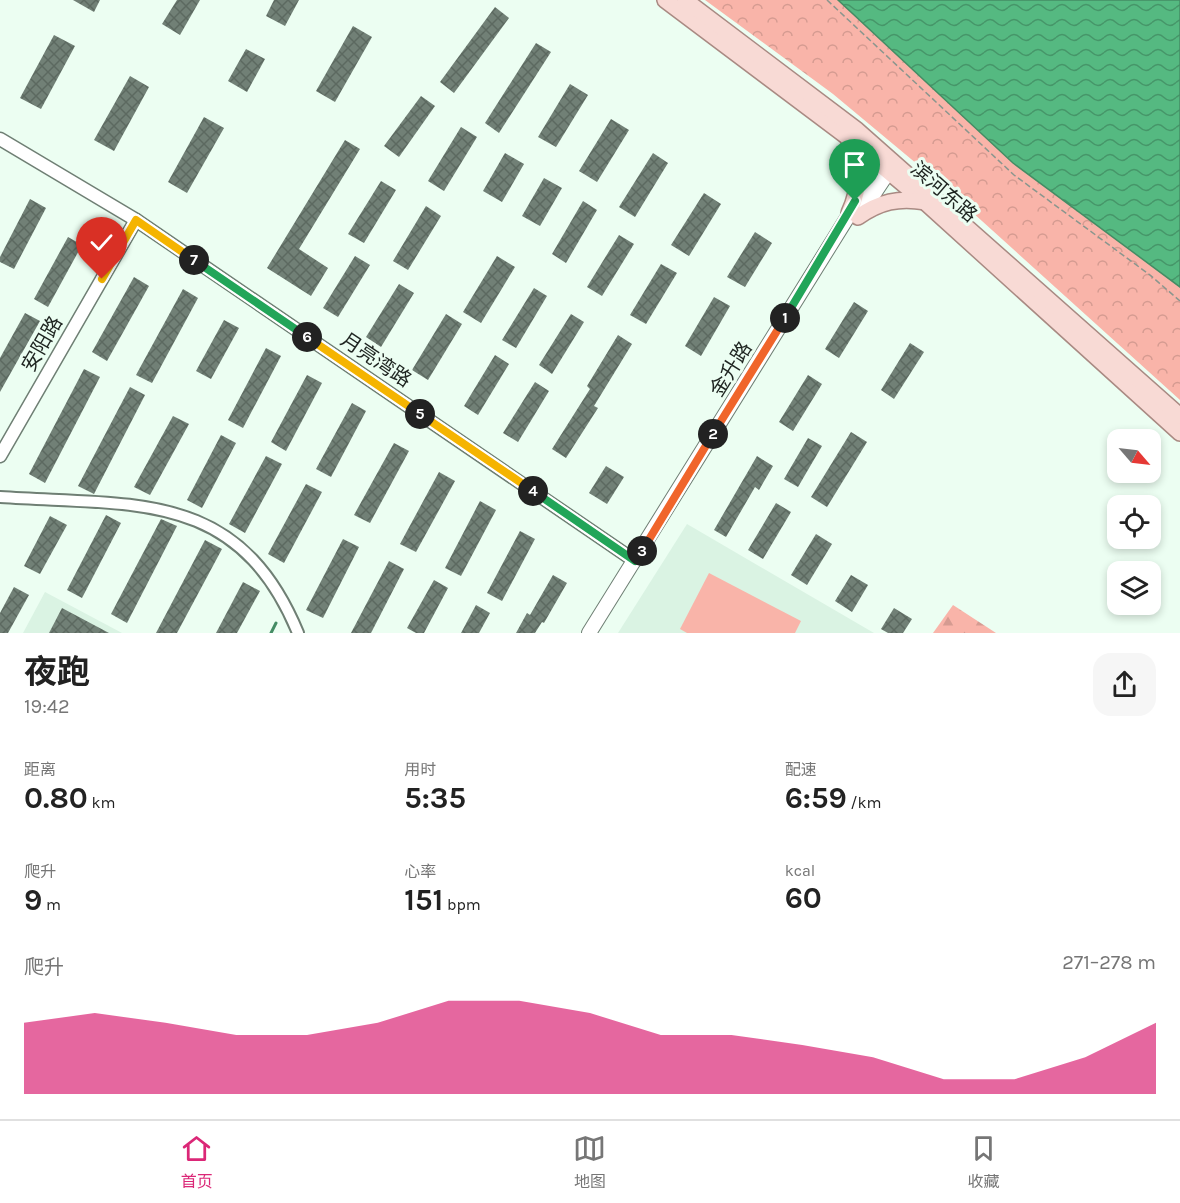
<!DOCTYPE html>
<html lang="zh">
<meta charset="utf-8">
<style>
:root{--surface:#fff;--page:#f6f6f6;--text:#222;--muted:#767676;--line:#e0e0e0;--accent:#db2777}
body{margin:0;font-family:Karla,"Noto Sans SC",sans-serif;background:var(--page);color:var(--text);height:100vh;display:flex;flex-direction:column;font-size:22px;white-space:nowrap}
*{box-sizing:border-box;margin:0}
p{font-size:20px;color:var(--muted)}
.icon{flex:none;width:33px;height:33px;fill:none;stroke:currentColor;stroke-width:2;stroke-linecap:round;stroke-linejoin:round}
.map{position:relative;height:633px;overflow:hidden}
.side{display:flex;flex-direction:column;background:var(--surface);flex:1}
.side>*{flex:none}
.needle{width:39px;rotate:118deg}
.fabs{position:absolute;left:1107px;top:429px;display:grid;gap:12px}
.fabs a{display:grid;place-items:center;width:54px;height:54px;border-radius:12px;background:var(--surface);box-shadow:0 3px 9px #0003;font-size:30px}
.pin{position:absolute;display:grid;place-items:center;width:51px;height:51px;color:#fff;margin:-62px -26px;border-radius:50% 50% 50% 0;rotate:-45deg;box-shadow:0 0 6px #0007}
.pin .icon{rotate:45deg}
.km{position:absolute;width:30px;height:30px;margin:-15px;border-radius:50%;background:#222;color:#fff;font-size:16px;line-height:30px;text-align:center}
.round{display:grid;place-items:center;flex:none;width:63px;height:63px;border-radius:18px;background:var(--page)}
.summary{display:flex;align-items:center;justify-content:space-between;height:102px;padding:0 24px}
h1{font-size:33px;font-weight:700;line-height:45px}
.stats{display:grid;grid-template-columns:repeat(3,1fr);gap:9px;height:102px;padding:6px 24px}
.stats div{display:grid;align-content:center}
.stats b{font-size:30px;font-weight:700}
.stats small{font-size:16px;font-weight:400}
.stats p{font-size:16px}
.chart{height:168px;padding:12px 24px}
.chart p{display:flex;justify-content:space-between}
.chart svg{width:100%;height:108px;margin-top:6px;fill:var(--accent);opacity:.7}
.tab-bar{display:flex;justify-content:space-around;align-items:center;height:84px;border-top:2px solid var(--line);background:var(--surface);font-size:16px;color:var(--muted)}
.tab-bar a{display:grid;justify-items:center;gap:3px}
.tab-bar .current{color:var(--accent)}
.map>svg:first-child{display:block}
.built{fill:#daf3e3}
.grass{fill:#f9b4a9}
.forest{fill:url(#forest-firs)}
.park{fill:url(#park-crowns)}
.water{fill:url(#water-waves);stroke:#448c64;stroke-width:1.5}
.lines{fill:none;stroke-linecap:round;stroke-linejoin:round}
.stream{stroke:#448c64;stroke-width:3}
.building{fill:url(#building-cross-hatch)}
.minor-casing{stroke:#6f7f74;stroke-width:14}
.tertiary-casing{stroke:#6f7f74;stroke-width:15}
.secondary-casing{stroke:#6f7f74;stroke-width:16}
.primary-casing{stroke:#a98a83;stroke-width:18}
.path{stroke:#8a968e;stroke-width:1.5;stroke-dasharray:6 3;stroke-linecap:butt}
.minor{stroke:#fff;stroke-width:10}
.tertiary{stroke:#fff;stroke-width:12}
.secondary{stroke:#fff;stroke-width:14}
.primary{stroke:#f8dad5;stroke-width:15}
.split-1-casing{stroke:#fff;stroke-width:12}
.split-2-casing{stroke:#fff;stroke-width:12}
.split-3-casing{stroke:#fff;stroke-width:12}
.split-4-casing{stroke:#fff;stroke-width:12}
.split-5-casing{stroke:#fff;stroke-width:12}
.split-6-casing{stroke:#fff;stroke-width:12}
.split-7-casing{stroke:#fff;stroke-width:12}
.split-8-casing{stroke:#fff;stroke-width:12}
.split-1{stroke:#22a559;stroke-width:8}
.split-2{stroke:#f0652b;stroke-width:8}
.split-3{stroke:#f0652b;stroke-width:8}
.split-4{stroke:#22a559;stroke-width:8}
.split-5{stroke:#f5b400;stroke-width:8}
.split-6{stroke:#f5b400;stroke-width:8}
.split-7{stroke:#22a559;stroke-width:8}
.split-8{stroke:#f5b400;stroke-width:8}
.labels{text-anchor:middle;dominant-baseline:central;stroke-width:6;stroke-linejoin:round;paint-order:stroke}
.street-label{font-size:20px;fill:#1e2420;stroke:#ecfef2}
</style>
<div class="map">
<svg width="1180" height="633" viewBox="0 0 1180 633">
<defs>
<pattern id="forest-firs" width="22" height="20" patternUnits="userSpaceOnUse" patternTransform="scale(1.5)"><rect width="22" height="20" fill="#f9b4a9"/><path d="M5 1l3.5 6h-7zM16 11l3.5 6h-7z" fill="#d59b91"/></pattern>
<pattern id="park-crowns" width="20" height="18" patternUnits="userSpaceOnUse" patternTransform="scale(1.5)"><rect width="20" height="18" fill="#f9b4a9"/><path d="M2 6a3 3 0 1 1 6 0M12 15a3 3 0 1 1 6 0" fill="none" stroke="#d59b91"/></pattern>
<pattern id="water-waves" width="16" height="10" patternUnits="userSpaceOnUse" patternTransform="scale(1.5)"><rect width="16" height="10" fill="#55b981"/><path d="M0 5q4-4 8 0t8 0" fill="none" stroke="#469669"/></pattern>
<pattern id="building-cross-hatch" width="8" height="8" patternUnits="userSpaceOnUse" patternTransform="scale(1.5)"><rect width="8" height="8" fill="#718076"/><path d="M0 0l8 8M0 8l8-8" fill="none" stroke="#5c6960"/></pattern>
</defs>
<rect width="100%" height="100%" fill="#ecfef2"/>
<g class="built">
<path d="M687,524L874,633H618Z"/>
<path d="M45,592L122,633H23Z"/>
</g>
<path class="grass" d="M709,573L801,621L795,633H687L680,629Z"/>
<path class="forest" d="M953,605L996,633H933Z"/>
<path class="park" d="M705,0H838L1013,163L1180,287V400L941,184L833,94Z"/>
<path class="water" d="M838,0H1180V287L1013,163Z"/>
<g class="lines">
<path class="stream" d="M271,633L276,623"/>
</g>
<g class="building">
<path d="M73,0H100L94,12Z"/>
<path d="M177,0H200L180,35L162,24Z"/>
<path d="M274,0H299L285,26L266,16Z"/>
<path d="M495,7L509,18L454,93L440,82Z"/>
<path d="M353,26L372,37L335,102L316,91Z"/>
<path d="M54,35L75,46L41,109L20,98Z"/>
<path d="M536,43L551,52L499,133L485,123Z"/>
<path d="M246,49L265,59L247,92L228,81Z"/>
<path d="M130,76L149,87L114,151L94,140Z"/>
<path d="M570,84L588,95L556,147L538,137Z"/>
<path d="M421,96L435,106L399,157L384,146Z"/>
<path d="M204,117L224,128L187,193L168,182Z"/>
<path d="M611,119L629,130L597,182L579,171Z"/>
<path d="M461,127L477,137L444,191L428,181Z"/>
<path d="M345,140L360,149L299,249L328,268L311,296L267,268Z"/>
<path d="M505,153L524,164L502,202L483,191Z"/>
<path d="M653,153L668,163L635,217L619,207Z"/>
<path d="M544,178L562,188L540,226L522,216Z"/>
<path d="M381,181L396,190L364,243L348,234Z"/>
<path d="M704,193L721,204L689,256L671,245Z"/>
<path d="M30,199L46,208L14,269L0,262V257Z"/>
<path d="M583,201L597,210L566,263L552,254Z"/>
<path d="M426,206L441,216L408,270L393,261Z"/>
<path d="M755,232L772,243L745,287L727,277Z"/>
<path d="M619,235L634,244L602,296L587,287Z"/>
<path d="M68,237L82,245L48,307L34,299Z"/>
<path d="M355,256L370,265L338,317L323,308Z"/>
<path d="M497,256L515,267L481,323L463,312Z"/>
<path d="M661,264L677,273L646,324L630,315Z"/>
<path d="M134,277L149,286L107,361L92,352Z"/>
<path d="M399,284L414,293L381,347L366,337Z"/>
<path d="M534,288L547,296L516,348L502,340Z"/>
<path d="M183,289L198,298L152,383L136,375Z"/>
<path d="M714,297L730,306L701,356L685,346Z"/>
<path d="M854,302L868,311L839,358L825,349Z"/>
<path d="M25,313L40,321L0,392V358Z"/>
<path d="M446,314L462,324L428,380L412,370Z"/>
<path d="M571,314L584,322L552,374L539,365Z"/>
<path d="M224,320L239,328L211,379L196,371Z"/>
<path d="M618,335L632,344L594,406L598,408L566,458L552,449L590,389L587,386Z"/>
<path d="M910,343L924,352L894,399L881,390Z"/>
<path d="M266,348L281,356L243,428L228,420Z"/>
<path d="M495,355L509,364L478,415L464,406Z"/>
<path d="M84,369L100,377L45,483L29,474Z"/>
<path d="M307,375L322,383L286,451L271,442Z"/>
<path d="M808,375L822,384L793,431L779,422Z"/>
<path d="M535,382L549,391L518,442L503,433Z"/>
<path d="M130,387L145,395L94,494L78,486Z"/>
<path d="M352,403L366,411L331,477L316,469Z"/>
<path d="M173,416L189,424L150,495L134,487Z"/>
<path d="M851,432L867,442L827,507L811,497Z"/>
<path d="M221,435L236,443L202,508L187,500Z"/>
<path d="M808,438L822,446L798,487L784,479Z"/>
<path d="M394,443L409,451L370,523L354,515Z"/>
<path d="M266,456L282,464L245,533L229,524Z"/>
<path d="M757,456L773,466L759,490L755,487L726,537L714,530Z"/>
<path d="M606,466L624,477L607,504L589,493Z"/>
<path d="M439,472L455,481L416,552L400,544Z"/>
<path d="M306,484L322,492L284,563L268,554Z"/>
<path d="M480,501L496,510L461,576L445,568Z"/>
<path d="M776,503L791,512L763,559L748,550Z"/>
<path d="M106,515L121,523L82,598L67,590Z"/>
<path d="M50,516L67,525L40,574L24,566Z"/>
<path d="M161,519L177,526L127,623L111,614Z"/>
<path d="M520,531L535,539L502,601L487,593Z"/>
<path d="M816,534L832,544L807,585L791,575Z"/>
<path d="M343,539L359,547L323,618L306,610Z"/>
<path d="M205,540L222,549L177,633H156Z"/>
<path d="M389,561L404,569L371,633H351Z"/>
<path d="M553,575L567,583L544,623L542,622L535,633H516L527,613L530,615Z"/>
<path d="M851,575L868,585L852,612L835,601Z"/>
<path d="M434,580L448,588L424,633H416L407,628Z"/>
<path d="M243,582L260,591L237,633H216Z"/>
<path d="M14,587L29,595L8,633H0V613Z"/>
<path d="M476,605L490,613L479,633H461Z"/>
<path d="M62,608L109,633H49Z"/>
<path d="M894,608L912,619L903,633H888L881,629Z"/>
</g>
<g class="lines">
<defs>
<path id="minor" d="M0,497C133,506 238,488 298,633"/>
<g id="tertiary">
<path d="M0,139L136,220L635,561"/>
<path d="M0,456L136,220"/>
</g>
<g id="secondary">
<path d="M859,216L893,165"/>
<path d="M589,633L885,157"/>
</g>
<g id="primary">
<path d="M665,0L846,136L926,203L1180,433"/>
<path d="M685,0L857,130L1180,416"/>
<path d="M849,141C862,164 860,189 849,213"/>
<path d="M858,217C879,202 899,197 925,202"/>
</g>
</defs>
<use href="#minor" class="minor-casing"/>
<use href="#tertiary" class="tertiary-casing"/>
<use href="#secondary" class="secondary-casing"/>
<use href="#primary" class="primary-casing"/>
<path class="path" d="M827,0L1014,175L1150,275L1180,301"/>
<use href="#minor" class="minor"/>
<use href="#tertiary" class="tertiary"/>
<use href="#secondary" class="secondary"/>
<use href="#primary" class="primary"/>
</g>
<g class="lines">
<defs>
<path id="split-1" d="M785,318L855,201"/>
<path id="split-2" d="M713,434L785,318"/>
<path id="split-3" d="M642,551L713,434"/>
<path id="split-4" d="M533,491L635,561L642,551"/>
<path id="split-5" d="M420,414L533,491"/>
<path id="split-6" d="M307,337L420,414"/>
<path id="split-7" d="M194,260L307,337"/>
<path id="split-8" d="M102,279L136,220L194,260"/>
</defs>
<use href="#split-1" class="split-1-casing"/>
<use href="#split-2" class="split-2-casing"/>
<use href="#split-3" class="split-3-casing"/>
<use href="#split-4" class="split-4-casing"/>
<use href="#split-5" class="split-5-casing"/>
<use href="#split-6" class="split-6-casing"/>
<use href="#split-7" class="split-7-casing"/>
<use href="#split-8" class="split-8-casing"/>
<use href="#split-1" class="split-1"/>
<use href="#split-2" class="split-2"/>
<use href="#split-3" class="split-3"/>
<use href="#split-4" class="split-4"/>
<use href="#split-5" class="split-5"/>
<use href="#split-6" class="split-6"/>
<use href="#split-7" class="split-7"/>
<use href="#split-8" class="split-8"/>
</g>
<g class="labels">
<g class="street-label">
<text transform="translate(944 192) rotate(41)">滨河东路</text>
<text transform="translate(42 344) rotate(-60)">安阳路</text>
<text transform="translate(376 360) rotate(34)">月亮湾路</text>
<text transform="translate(731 369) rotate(-58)">金升路</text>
</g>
</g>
</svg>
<div class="fabs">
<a><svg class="needle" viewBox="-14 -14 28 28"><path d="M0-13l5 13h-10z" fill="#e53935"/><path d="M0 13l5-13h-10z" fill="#767676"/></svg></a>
<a><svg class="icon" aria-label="locate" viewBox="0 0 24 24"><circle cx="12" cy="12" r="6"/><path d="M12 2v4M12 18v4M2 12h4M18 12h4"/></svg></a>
<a><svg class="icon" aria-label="layers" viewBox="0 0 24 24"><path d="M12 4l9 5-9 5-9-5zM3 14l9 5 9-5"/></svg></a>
</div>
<div class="pin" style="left:855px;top:201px;background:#1e9e55"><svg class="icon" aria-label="arrive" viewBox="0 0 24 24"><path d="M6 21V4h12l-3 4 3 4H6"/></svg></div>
<div class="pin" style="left:102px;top:279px;background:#d93025"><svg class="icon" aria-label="check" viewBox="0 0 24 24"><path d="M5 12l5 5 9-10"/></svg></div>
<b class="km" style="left:785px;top:318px">1</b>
<b class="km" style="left:713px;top:434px">2</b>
<b class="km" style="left:642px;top:551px">3</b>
<b class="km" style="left:533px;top:491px">4</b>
<b class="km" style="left:420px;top:414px">5</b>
<b class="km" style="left:307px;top:337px">6</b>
<b class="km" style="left:194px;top:260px">7</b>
</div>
<section class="side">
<div class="summary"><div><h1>夜跑</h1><p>19:42</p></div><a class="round"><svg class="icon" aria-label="share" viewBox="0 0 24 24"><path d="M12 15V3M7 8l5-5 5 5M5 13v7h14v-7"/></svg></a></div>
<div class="stats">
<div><p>距离</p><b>0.80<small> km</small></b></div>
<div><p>用时</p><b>5:35</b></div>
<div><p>配速</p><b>6:59<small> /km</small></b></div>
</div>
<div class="stats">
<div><p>爬升</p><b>9<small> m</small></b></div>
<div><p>心率</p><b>151<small> bpm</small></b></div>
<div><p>kcal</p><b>60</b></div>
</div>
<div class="chart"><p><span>爬升</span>271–278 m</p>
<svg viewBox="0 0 160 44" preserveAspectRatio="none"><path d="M0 44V15L10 11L20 15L30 20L40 20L50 15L60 6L70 6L80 11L90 20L100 20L110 24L120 29L130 38L140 38L150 29L160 15V44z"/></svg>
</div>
</section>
<nav class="tab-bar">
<a class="current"><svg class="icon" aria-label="home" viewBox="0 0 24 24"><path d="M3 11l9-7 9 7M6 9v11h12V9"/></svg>首页</a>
<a><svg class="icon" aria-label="map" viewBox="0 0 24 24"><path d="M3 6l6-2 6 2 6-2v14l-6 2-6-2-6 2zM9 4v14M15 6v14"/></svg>地图</a>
<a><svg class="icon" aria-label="saved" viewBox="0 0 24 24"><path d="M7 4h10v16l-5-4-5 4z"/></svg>收藏</a>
</nav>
